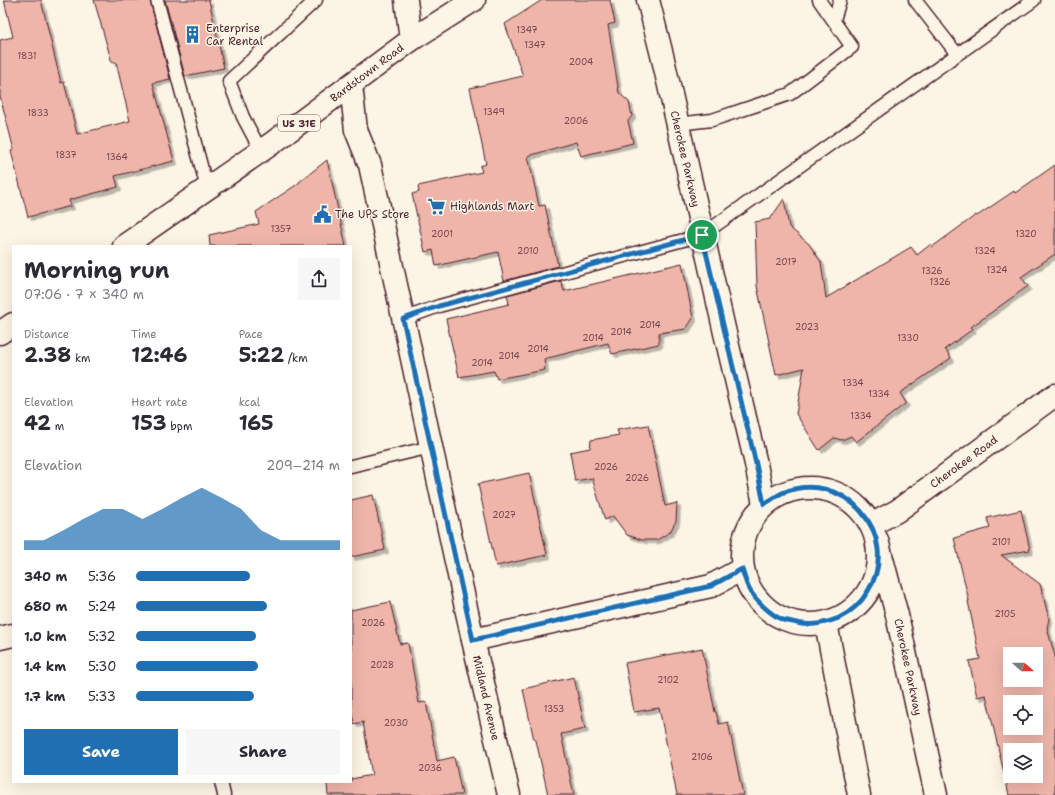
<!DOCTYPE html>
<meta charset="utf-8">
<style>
:root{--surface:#fff;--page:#f7f7f7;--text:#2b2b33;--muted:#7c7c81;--accent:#1f6fb2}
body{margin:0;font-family:"Shantell Sans",sans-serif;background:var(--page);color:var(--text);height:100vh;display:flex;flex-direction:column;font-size:15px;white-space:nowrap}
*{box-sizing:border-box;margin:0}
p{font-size:13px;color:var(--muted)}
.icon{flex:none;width:22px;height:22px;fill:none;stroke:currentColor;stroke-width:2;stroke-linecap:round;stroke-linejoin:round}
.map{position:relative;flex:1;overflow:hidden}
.side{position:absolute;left:12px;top:245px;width:340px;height:538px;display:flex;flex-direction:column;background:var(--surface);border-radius:0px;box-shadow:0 4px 16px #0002}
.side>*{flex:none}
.needle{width:26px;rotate:110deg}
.fabs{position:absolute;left:1003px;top:647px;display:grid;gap:8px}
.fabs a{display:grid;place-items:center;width:40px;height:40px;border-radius:0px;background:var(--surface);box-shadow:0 4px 16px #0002;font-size:20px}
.pin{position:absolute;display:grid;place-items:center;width:34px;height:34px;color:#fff;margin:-17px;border:2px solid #fff;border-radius:50%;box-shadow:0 1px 4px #0007}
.round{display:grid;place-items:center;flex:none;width:42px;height:42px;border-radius:0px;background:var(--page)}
.summary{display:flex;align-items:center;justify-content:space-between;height:68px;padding:0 12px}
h1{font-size:22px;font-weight:700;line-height:30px}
.metrics{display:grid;grid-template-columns:repeat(3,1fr);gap:6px;height:68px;padding:4px 12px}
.metrics div{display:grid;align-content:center}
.metrics b{font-size:20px;font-weight:700}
.metrics small{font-size:11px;font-weight:400}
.metrics p{font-size:11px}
.chart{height:112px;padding:8px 12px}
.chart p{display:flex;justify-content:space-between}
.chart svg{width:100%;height:72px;margin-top:4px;fill:var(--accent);opacity:.7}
.action{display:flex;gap:8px;margin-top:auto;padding:8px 12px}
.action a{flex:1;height:46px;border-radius:0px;background:var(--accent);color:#fff;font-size:16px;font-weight:700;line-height:46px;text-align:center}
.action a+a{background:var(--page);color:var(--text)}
ul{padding:0 12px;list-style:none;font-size:13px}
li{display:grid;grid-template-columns:64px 48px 1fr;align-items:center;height:30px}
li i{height:10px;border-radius:5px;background:var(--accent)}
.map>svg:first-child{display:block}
.building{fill:#efb5aa;stroke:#4a1f2b;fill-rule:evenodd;filter:url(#shadow)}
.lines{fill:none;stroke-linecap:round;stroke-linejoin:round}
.lane-casing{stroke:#4a1f2b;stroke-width:15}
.street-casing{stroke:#4a1f2b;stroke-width:25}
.primary-casing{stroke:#4a1f2b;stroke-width:25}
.lane{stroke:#fcf5e5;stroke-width:12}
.street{stroke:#fcf5e5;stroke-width:22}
.primary{stroke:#fcf5e5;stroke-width:22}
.route-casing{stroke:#fff;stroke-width:8}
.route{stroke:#1f6fb2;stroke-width:5}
.labels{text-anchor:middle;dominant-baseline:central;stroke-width:3;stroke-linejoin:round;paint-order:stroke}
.number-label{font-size:9px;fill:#73444b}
.shield{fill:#fcf5e5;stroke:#7f5f63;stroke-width:1}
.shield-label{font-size:10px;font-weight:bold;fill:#4a1f2b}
.poi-label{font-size:11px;fill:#4a1f2b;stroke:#fcf5e5;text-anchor:start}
.street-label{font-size:11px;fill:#4a1f2b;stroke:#fcf5e5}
</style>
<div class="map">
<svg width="1055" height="795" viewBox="0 0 1055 795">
<defs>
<filter id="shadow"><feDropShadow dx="3.5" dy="3.5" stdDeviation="0" flood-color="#0004"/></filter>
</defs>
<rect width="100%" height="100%" fill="#fcf5e5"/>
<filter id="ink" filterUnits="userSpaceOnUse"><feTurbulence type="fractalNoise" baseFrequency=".025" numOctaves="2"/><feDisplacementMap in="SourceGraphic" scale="8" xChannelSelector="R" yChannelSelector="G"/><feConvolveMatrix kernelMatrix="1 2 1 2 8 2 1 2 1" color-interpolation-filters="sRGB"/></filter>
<g filter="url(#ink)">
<g class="building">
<path d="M4,0H41L61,83L64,82L77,134L130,121L116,62L112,63L94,0H150L170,79L153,83L174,161L115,176L118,187L69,200L71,206L28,217L11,151L14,150L0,96V40L13,37Z"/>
<path d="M165,0H209L224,68L185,76Z"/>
<path d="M542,0H610L615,23L608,25L619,93L629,102L632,116L628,121L633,143L581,156L576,142L528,156L539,206L545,205L558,266L504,281L498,252L436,266L433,250L425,252L412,194L419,192L418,186L482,172L480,166L486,164L470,88L523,76L505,24Z"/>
<path d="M327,160L346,246H210L209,235L259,224L256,212L299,183V182Z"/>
<path d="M1055,165V254L1021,277L1028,286L971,327L973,329L945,349L951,358L900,393L906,403L856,442L851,436L842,440L834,438L819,450L796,414L804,368L776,375L757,286L755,222L770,219L784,199L789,227L809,244L821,262L826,298L911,247L917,255L931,244L932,247L976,215L977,216L1014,191L1015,193Z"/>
<path d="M682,263L693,318L686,329L659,333V344L612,354L608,343L544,359L545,370L497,379L494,371L459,377L446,319L509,304L507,295L561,281L564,291Z"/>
<path d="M648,425L665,506L677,503L676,521L670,532L657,540H642L627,535L613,516L605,520L592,478L575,481L570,452L590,448L591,440L619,435L617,430Z"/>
<path d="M529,473L547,555L496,566L478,484Z"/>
<path d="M373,495L385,550L351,557V500Z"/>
<path d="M1021,510L1030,550L1001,555L1040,584L1049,619L1047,628L1055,656V795H1009L986,695L977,697L969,661L980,659L968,601H969L954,538L990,528L987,518ZM1010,654H1036V680H1010ZM1010,702H1036V728H1010ZM1010,750H1036V776H1010Z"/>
<path d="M390,602L400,644L408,643L419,703L426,702L437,761L454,757L462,795H328L327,784L336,782H351V779L372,775L363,722L354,724L351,708V610Z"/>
<path d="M702,648L715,712H716L719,724L728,722L743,795H677L659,708L634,712L625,663Z"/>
<path d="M574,677L585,729L561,734L574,795H548L536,740H534L523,689Z"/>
</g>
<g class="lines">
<defs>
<g id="lane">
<path d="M157,0L207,188"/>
<path d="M915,0L957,54"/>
<path d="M834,20L840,0"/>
<path d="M677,124L712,120L790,94L852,47L819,0"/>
<path d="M261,151L243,117L229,81L316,0"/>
<path d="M403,319L439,306L702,235L1034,0"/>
<path d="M351,466L431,447"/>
<path d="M221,782L224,795"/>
</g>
<g id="street">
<path d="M406,0L411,40"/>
<path d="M351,85L356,130L370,165L473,640L509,795"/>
<path d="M871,525L897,511L1055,395"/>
<path d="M877,540L897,615L936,795"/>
<path d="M0,638L13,635"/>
<path d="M473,640L711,586L742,569"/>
</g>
<g id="primary">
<path d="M648,0L663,59L725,333L756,464L764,504"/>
<path d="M124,246L271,144L411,40L474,0"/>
<path d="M0,333L13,324"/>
<circle cx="810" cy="556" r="68"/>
<path d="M826,623L859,795"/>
</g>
</defs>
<use href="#lane" class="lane-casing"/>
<use href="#street" class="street-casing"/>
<use href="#primary" class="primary-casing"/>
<use href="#lane" class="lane"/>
<use href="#street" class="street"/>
<use href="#primary" class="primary"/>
</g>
</g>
<g class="lines" filter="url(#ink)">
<defs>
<path id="route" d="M702,235L725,333L756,464L764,504C770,501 776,496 782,493C843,467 903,535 868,591C861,603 851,612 839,618C826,623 811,627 797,623C793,622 787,621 783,620C771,615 755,600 749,589C746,583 744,576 742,569L711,586L473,640L403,319L439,306Z"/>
</defs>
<use href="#route" class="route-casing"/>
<use href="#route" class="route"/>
</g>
<defs>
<symbol id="building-bare" viewBox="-9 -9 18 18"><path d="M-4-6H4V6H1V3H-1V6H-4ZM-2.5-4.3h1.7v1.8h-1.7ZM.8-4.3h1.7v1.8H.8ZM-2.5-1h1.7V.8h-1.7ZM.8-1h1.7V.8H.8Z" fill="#1f6fb2" stroke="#fcf5e5" stroke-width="2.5" paint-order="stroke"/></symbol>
<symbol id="supermarket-bare" viewBox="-9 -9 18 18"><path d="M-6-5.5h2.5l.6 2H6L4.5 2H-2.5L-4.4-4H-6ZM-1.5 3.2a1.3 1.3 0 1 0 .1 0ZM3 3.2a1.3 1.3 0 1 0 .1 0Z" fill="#1f6fb2" stroke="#fcf5e5" stroke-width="2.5" paint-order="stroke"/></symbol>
<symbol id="civic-bare" viewBox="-9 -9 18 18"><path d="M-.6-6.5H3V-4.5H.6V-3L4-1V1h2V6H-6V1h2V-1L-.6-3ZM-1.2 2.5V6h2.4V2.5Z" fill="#1f6fb2" stroke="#fcf5e5" stroke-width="2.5" paint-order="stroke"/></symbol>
</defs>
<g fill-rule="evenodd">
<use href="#building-bare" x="180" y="22" width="25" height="25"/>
<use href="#supermarket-bare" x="424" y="194" width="25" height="25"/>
<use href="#civic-bare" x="310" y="202" width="25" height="25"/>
</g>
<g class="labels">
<g class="number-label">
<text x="527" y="30">1347</text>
<text x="535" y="45">1347</text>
<text x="27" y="56">1831</text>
<text x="581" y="62">2004</text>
<text x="494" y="112">1349</text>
<text x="38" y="113">1833</text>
<text x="576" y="121">2006</text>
<text x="66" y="155">1837</text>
<text x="117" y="157">1364</text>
<text x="281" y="229">1357</text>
<text x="442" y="234">2001</text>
<text x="1026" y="234">1320</text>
<text x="528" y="251">2010</text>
<text x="985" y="251">1324</text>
<text x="786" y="262">2017</text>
<text x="997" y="270">1324</text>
<text x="932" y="271">1326</text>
<text x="940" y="282">1326</text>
<text x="650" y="325">2014</text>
<text x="807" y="327">2023</text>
<text x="621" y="332">2014</text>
<text x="593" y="338">2014</text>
<text x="908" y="338">1330</text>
<text x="538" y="349">2014</text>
<text x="509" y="356">2014</text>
<text x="482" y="363">2014</text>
<text x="853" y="383">1334</text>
<text x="879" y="394">1334</text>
<text x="861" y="416">1334</text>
<text x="606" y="467">2026</text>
<text x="637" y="478">2026</text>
<text x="504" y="515">2027</text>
<text x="1001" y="542">2101</text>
<text x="1005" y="614">2105</text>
<text x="373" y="623">2026</text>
<text x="382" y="665">2028</text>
<text x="668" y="680">2102</text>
<text x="554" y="709">1353</text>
<text x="396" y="723">2030</text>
<text x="702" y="757">2106</text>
<text x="430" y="768">2036</text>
</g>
<rect class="shield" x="278" y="115" width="42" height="16" rx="3"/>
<g class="shield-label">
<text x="299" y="123">US 31E</text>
</g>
<g class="poi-label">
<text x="206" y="28">Enterprise<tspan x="206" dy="13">Car Rental</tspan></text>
<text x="450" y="206">Highlands Mart</text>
<text x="335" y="214">The UPS Store</text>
</g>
<g class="street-label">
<text transform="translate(367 73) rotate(-37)">Bardstown Road</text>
<text transform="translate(685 159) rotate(77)">Cherokee Parkway</text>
<text transform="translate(964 462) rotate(-36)">Cherokee Road</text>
<text transform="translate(908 667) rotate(78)">Cherokee Parkway</text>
<text transform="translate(486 698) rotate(77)">Midland Avenue</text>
</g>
</g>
</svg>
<div class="fabs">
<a><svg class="needle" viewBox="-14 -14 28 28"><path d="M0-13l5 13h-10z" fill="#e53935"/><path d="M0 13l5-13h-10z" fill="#7c7c81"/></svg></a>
<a><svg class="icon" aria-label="locate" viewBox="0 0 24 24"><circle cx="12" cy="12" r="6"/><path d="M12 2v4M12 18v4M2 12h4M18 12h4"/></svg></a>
<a><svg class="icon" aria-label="layers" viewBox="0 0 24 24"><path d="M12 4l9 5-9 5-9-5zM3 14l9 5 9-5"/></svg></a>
</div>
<div class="pin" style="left:702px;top:235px;background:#1e9e55"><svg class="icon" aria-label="arrive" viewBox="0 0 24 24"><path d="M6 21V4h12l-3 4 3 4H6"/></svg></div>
<section class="side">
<div class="summary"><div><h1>Morning run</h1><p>07:06 · 7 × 340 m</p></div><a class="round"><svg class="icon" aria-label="share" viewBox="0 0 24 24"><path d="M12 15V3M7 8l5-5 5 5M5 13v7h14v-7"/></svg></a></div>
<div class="metrics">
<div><p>Distance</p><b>2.38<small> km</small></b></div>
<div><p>Time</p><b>12:46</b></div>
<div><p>Pace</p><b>5:22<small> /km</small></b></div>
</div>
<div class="metrics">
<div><p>Elevation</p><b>42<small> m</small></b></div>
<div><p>Heart rate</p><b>153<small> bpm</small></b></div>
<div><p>kcal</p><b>165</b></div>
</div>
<div class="chart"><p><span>Elevation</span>209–214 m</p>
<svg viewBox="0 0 160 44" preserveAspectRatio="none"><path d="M0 44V38L10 38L20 32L30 25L40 19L50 19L60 25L70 19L80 12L90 6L100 12L110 19L120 32L130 38L140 38L150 38L160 38V44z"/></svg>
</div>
<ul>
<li><b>340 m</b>5:36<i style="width:56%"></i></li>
<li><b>680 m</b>5:24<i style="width:64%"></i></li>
<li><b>1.0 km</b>5:32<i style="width:59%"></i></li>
<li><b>1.4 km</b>5:30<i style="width:60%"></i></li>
<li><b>1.7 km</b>5:33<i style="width:58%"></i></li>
</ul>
<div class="action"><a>Save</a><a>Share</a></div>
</section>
</div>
